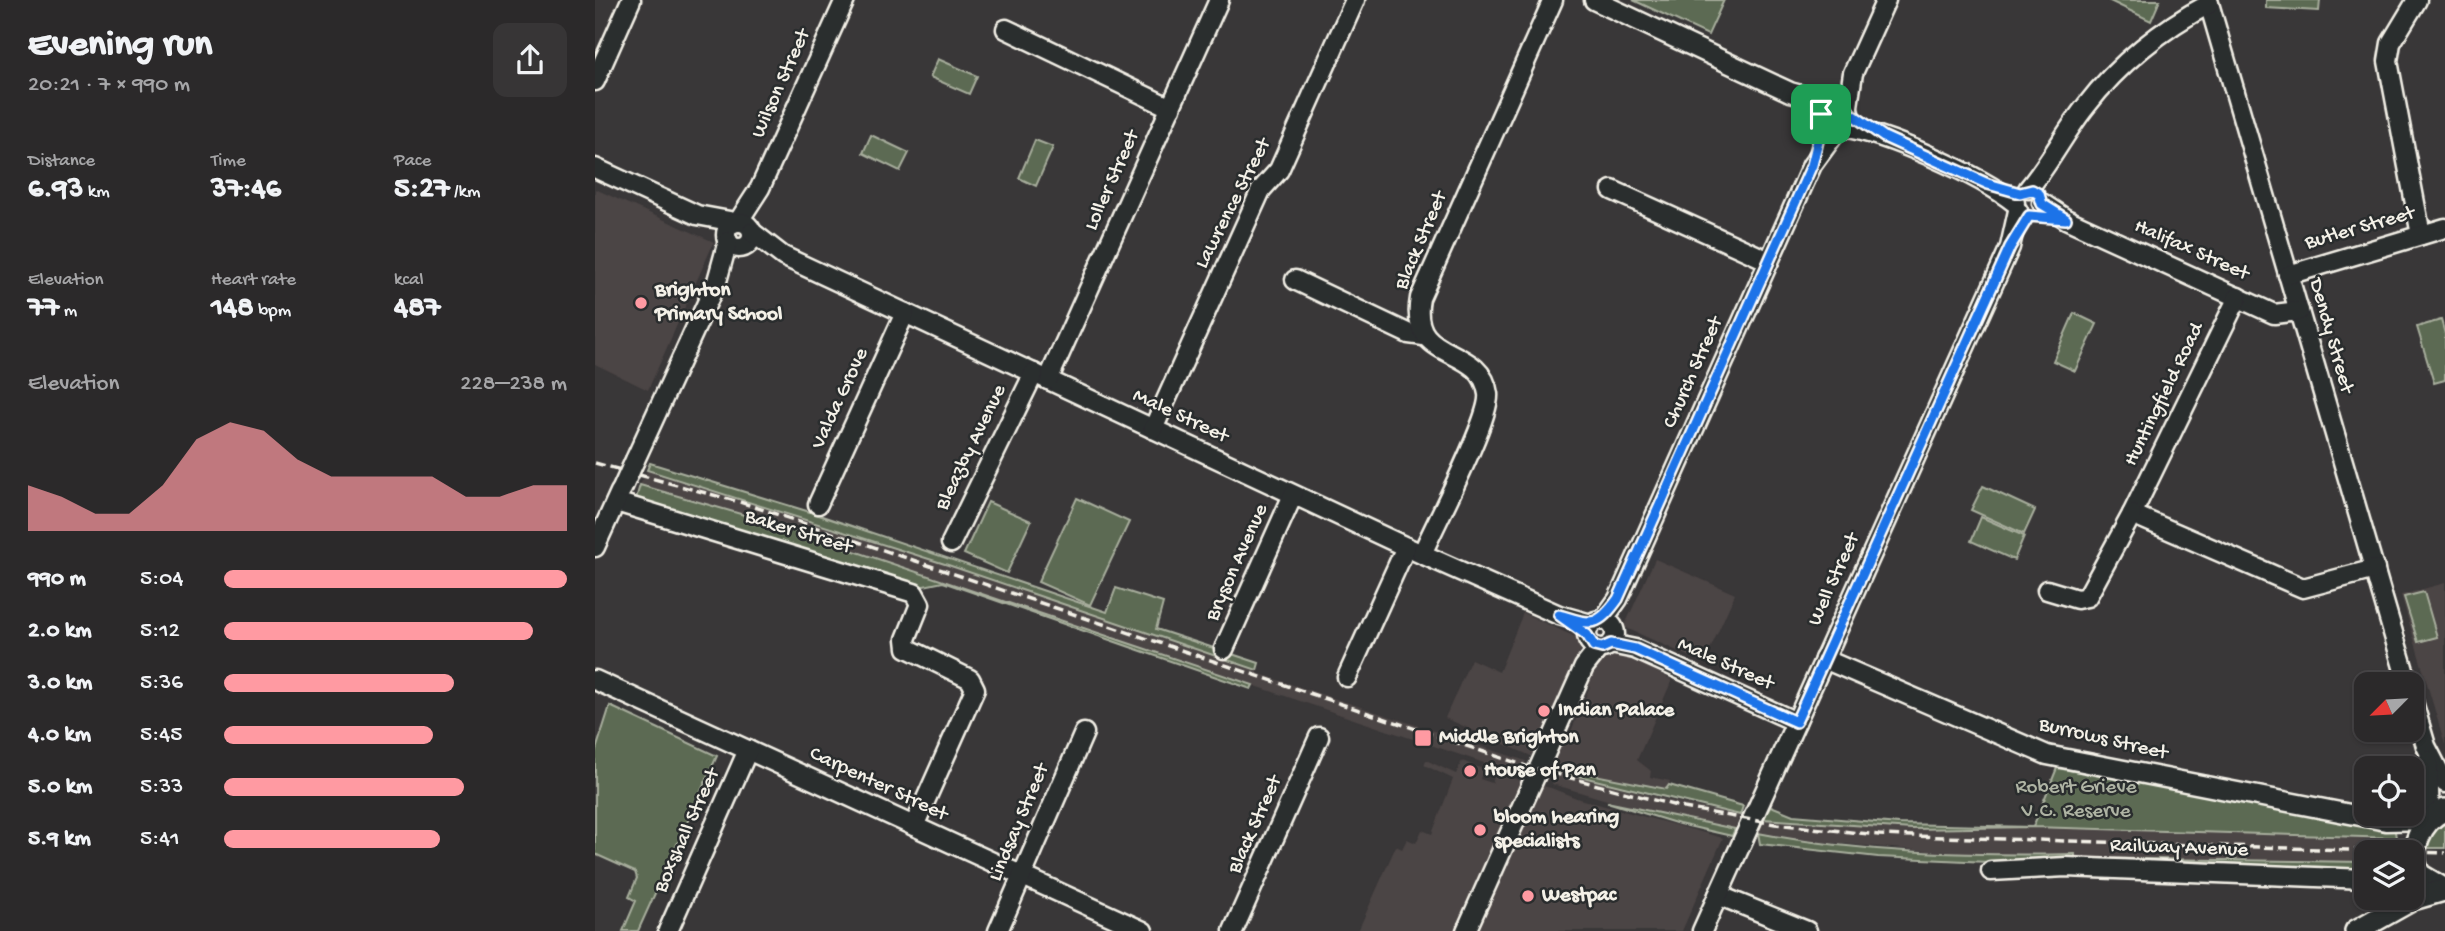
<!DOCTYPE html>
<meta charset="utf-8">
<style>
:root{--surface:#2b292a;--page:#373536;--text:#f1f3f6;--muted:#a6a6a8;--line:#474547;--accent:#ff9aa2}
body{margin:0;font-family:"Gochi Hand",sans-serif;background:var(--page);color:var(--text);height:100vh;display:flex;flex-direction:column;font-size:26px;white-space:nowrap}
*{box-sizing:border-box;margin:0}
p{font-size:23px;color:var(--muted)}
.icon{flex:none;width:38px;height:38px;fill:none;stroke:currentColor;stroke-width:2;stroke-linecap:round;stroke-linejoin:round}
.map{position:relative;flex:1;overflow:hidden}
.side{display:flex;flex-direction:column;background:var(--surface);width:595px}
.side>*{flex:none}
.needle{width:46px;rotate:246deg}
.fabs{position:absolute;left:1759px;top:672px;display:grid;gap:14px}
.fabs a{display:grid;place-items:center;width:70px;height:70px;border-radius:14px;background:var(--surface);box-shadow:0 2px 5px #0004,0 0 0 2px var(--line);font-size:35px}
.pin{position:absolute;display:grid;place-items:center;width:60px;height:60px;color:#fff;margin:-30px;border-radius:14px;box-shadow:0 4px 10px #0006}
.round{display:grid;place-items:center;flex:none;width:74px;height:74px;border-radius:14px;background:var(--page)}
.headline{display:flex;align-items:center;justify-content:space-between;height:119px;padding:0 28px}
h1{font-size:38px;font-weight:800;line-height:52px}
.metrics{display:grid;grid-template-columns:repeat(3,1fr);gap:10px;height:119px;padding:7px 28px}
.metrics div{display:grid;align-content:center}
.metrics b{font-size:30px;font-weight:800}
.metrics small{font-size:19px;font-weight:400}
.metrics p{font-size:19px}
.chart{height:196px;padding:14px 28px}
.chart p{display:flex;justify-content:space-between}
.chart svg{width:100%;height:126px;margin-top:7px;fill:var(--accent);opacity:.7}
ul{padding:0 28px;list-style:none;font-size:23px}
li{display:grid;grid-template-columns:112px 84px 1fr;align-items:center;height:52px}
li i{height:18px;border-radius:9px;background:var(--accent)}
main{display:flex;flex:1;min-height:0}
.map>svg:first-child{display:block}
.built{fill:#4b4444}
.green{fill:#5b6a52;stroke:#a8ae9d;stroke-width:2}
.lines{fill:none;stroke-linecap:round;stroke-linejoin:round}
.minor-casing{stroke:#f4f1e8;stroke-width:23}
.major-casing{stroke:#f4f1e8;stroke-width:26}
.minor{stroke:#2a2d2e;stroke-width:18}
.major{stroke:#2a2d2e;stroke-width:21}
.rail{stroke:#f4f1e8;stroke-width:3.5;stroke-dasharray:10 5;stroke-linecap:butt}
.minor-bridge-casing{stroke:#f4f1e8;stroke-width:23;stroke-linecap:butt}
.minor-bridge{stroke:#2a2d2e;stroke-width:18}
.route-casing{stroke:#fff;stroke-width:14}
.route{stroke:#1a73e8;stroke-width:9}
.poi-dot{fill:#ff9aa2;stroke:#2a2d2e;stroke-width:2.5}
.labels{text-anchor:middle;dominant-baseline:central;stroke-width:5;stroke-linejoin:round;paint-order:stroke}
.street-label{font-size:21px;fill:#f4f1e8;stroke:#2a2d2e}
.poi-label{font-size:21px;font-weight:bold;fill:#f4f1e8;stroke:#2a2d2e;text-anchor:start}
.park-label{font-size:21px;fill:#afb4a4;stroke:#2a2d2e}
</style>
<main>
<section class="side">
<div class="headline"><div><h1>Evening run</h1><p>20:21 · 7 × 990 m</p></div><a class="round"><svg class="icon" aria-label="share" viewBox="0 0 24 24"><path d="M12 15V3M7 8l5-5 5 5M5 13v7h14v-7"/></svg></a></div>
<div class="metrics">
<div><p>Distance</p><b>6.93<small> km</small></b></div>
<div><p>Time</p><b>37:46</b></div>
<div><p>Pace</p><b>5:27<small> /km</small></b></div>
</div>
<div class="metrics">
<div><p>Elevation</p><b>77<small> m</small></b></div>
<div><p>Heart rate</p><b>148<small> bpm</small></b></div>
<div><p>kcal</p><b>487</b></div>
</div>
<div class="chart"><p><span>Elevation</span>228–238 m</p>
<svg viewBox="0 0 160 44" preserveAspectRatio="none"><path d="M0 44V28L10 32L20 38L30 38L40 28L50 12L60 6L70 9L80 19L90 25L100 25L110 25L120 25L130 32L140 32L150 28L160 28V44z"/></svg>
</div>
<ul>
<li><b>990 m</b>5:04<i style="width:100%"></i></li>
<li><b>2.0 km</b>5:12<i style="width:90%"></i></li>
<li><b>3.0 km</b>5:36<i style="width:67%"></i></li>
<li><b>4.0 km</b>5:45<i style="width:61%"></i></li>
<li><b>5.0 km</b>5:33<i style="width:70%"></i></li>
<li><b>5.9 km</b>5:41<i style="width:63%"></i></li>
</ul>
</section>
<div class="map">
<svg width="1850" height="931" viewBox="0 0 1850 931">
<rect width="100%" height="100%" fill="#393738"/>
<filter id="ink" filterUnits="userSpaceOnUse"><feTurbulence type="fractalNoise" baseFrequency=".0143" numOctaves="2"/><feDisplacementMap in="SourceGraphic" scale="14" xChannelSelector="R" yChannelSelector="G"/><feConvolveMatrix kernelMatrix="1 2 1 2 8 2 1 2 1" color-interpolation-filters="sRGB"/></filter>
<g filter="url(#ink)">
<g class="built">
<path d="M0,189L119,242L53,390L0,364Z"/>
<path d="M52,470L353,565L662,670V673L931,761L923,774L904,768L170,521L45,485Z"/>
<path d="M1060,559L1140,594L1109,663L1029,627Z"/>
<path d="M1850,583V745L1806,595Z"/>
<path d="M928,613L985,639L987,647L936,756L850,718L876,659L904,672Z"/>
<path d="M1013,652L1029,654L1077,680L1042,760L1056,771L1055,777L1075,781L1072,789L955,766L968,737L974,736L995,686L991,682L994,673Z"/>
<path d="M831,760L861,774L867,761L888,769L885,779L897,783L900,774L956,788L984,799L1128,838L1087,931H763L801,846L807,849L812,839L821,843L827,830L837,834L858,779L829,765Z"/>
<path d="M963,771L1090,804L1145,815L1140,829L1053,812L957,784Z"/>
<path d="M1168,819L1317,829L1438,827L1801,838L1803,844L1812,845V852H1771V862L1480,858L1479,854L1391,856L1202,840L1163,833Z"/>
</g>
<g class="green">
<path d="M1038,0H1129L1113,35Z"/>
<path d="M1513,0H1565L1556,21Z"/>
<path d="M1671,0H1725L1724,11L1671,8Z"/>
<path d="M343,59L382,76L374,94L335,77Z"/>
<path d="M276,135L314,153L305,171L268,153Z"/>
<path d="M440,140L458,147L441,186L424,178Z"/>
<path d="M1479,313L1502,324L1480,371L1458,361Z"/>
<path d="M1846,320L1850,334V380L1839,383L1822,327Z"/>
<path d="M55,463L215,512L512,612L521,588L568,603L561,629L664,663L662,670L353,565L52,470Z"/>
<path d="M45,485L170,521L658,685L656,689L348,582L324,587L41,499Z"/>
<path d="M1388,486L1440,510L1429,534L1376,510Z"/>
<path d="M482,498L534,522L495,605L443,582Z"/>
<path d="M393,502L436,521L412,573L369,554Z"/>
<path d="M1386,517L1429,536L1419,560L1376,541Z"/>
<path d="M1829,592L1842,637L1823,642L1809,597Z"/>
<path d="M15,706L122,756L43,931H28L41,901L34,897L42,878L40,872L0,854V753Z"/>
<path d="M964,768L1071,789L1074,785L1148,806L1145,815L963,771Z"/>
<path d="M1462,768L1791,828L1800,831L1801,838L1438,827L1317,829L1168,819L1176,806L1198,815L1304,824L1438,827Z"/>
<path d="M1012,802L1140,829L1137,836L1084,824Z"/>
<path d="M1850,817V848H1828V844Z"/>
<path d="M1163,833C1267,853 1375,856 1480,854V858L1771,862V873L1476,862H1393L1283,857L1165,844Z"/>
</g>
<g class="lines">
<defs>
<g id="minor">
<path d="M999,0L1195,92L1232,102"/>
<path d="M1613,0L1813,684"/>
<path d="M1822,0L1796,43L1793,61L1826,235"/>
<path d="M411,29L576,108"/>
<path d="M0,81L36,0"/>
<circle cx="1240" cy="114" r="14"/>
<path d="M1253,106L1258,73L1291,0"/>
<path d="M1247,127C1291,133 1385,175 1420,203"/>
<path d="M0,168L102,215L140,222"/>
<path d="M1433,189C1455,163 1470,132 1491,106C1523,64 1568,28 1614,4"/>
<path d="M1017,190L1174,261"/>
<path d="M1447,203L1471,219L1679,314L1704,311"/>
<path d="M143,222L165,188L250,0"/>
<circle cx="144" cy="235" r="13"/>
<path d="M157,232L188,256L811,547L964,615L996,624"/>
<path d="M1693,275L1850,228"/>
<path d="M700,280L814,334L829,336"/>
<path d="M1643,297L1537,514L1708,588L1780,569"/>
<path d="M453,380L624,0"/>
<path d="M558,429L666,190L684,170L760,0"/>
<path d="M40,460L122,281L133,241"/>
<path d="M21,502L319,593L325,604L311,639L312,648L375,679L380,689L319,826"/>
<path d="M223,504L310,313"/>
<path d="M356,543L439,373"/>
<path d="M0,547L25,492"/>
<path d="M827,554C839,526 896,418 893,394C886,342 813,365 825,298L958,0"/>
<path d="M1452,590L1482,599L1492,597L1537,514"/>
<path d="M1008,620L1023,599L1217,165L1244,128"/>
<circle cx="1006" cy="634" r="14"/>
<path d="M1016,644L1040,649L1201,722"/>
<path d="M629,649L698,495"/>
<path d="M1229,659L1452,755L1791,821L1833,820"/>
<path d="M752,677L811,547"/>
<path d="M0,680L548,931"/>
<path d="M1816,695L1831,746L1850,783"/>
<path d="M1833,760L1835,818"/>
<path d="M1396,871L1471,867L1771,879"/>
<path d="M1123,895L1212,931"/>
<path d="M73,931L153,750"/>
<path d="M403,931L489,733"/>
<path d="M638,931L724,737"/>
<path d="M871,931L989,667L1004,648"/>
<path d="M1107,931L1415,247L1423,211"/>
</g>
<g id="major">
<path d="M1850,810C1826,819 1811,853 1825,875L1850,890"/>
<path d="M1761,931L1818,899L1849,890"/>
</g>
</defs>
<use href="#minor" class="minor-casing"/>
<use href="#major" class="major-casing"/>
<use href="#minor" class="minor"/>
<use href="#major" class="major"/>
<path class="rail" d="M0,463L148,503L931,766L1089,808L1180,824L1284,835L1850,853"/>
<defs>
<path id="minor-bridge" d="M27,489L40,460"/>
</defs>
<use href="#minor-bridge" class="minor-bridge-casing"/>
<use href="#minor-bridge" class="minor-bridge"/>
</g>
</g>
<g class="lines" filter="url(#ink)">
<defs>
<path id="route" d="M1240,100L1249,103L1255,113L1289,137L1393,184L1425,193L1437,190L1444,194L1447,204L1471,219L1434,216L1415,247L1201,722L1040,649L1016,644L1007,648L999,646L992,635L964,615C997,625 1002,628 1023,599L1217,165L1228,121L1227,109L1232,102Z"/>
</defs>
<use href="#route" class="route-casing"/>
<use href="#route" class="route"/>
</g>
<g class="poi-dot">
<circle cx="46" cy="303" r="7"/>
<circle cx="949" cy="711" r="7"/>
<rect x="819" y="729" width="18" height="18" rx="3.5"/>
<circle cx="875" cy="771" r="7"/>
<circle cx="885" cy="830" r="7"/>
<circle cx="933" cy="896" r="7"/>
</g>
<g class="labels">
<g class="street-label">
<text transform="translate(187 84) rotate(-66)">Wilson Street</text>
<text transform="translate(518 181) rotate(-66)">Loller Street</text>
<text transform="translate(639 204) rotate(-63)">Lawrence Street</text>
<text transform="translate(1765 229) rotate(-16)">Butler Street</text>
<text transform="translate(827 241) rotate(-67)">Black Street</text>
<text transform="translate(1596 251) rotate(24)">Halifax Street</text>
<text transform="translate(1735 336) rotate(74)">Dendy Street</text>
<text transform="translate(1099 373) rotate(-66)">Church Street</text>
<text transform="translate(1570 395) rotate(-64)">Huntingfield Road</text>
<text transform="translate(246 399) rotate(-65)">Valda Grove</text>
<text transform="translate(585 417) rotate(25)">Male Street</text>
<text transform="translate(377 448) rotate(-64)">Bleazby Avenue</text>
<text transform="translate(203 533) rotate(17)">Baker Street</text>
<text transform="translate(643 563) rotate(-66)">Bryson Avenue</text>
<text transform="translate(1240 580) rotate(-66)">Well Street</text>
<text transform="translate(1130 665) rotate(24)">Male Street</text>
<text transform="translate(1508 740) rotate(13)">Burrows Street</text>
<text transform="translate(283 785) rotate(25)">Carpenter Street</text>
<text transform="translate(425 823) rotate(-67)">Lindsay Street</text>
<text transform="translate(661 825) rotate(-66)">Black Street</text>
<text transform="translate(93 831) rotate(-66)">Boxshall Street</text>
<text transform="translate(1584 849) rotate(2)">Railway Avenue</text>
</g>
<g class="poi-label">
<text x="60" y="291">Brighton<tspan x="60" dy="24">Primary School</tspan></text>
<text x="963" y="711">Indian Palace</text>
<text x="844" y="738">Middle Brighton</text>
<text x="889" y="771">House of Pan</text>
<text x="899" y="818">bloom hearing<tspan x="899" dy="24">specialists</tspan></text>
<text x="947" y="896">Westpac</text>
</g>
<g class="park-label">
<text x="1481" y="788">Robert Grieve<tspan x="1481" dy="24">V.C. Reserve</tspan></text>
</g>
</g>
</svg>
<div class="fabs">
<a><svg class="needle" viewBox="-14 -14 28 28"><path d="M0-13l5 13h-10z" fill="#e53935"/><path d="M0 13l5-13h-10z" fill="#a6a6a8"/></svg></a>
<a><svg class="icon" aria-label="locate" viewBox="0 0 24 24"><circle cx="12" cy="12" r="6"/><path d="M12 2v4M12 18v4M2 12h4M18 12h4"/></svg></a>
<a><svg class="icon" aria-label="layers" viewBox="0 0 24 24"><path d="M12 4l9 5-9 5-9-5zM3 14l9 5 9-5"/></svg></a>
</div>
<div class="pin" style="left:1226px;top:114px;background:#1e9e55"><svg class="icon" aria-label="arrive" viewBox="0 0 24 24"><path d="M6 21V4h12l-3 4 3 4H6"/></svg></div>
</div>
</main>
